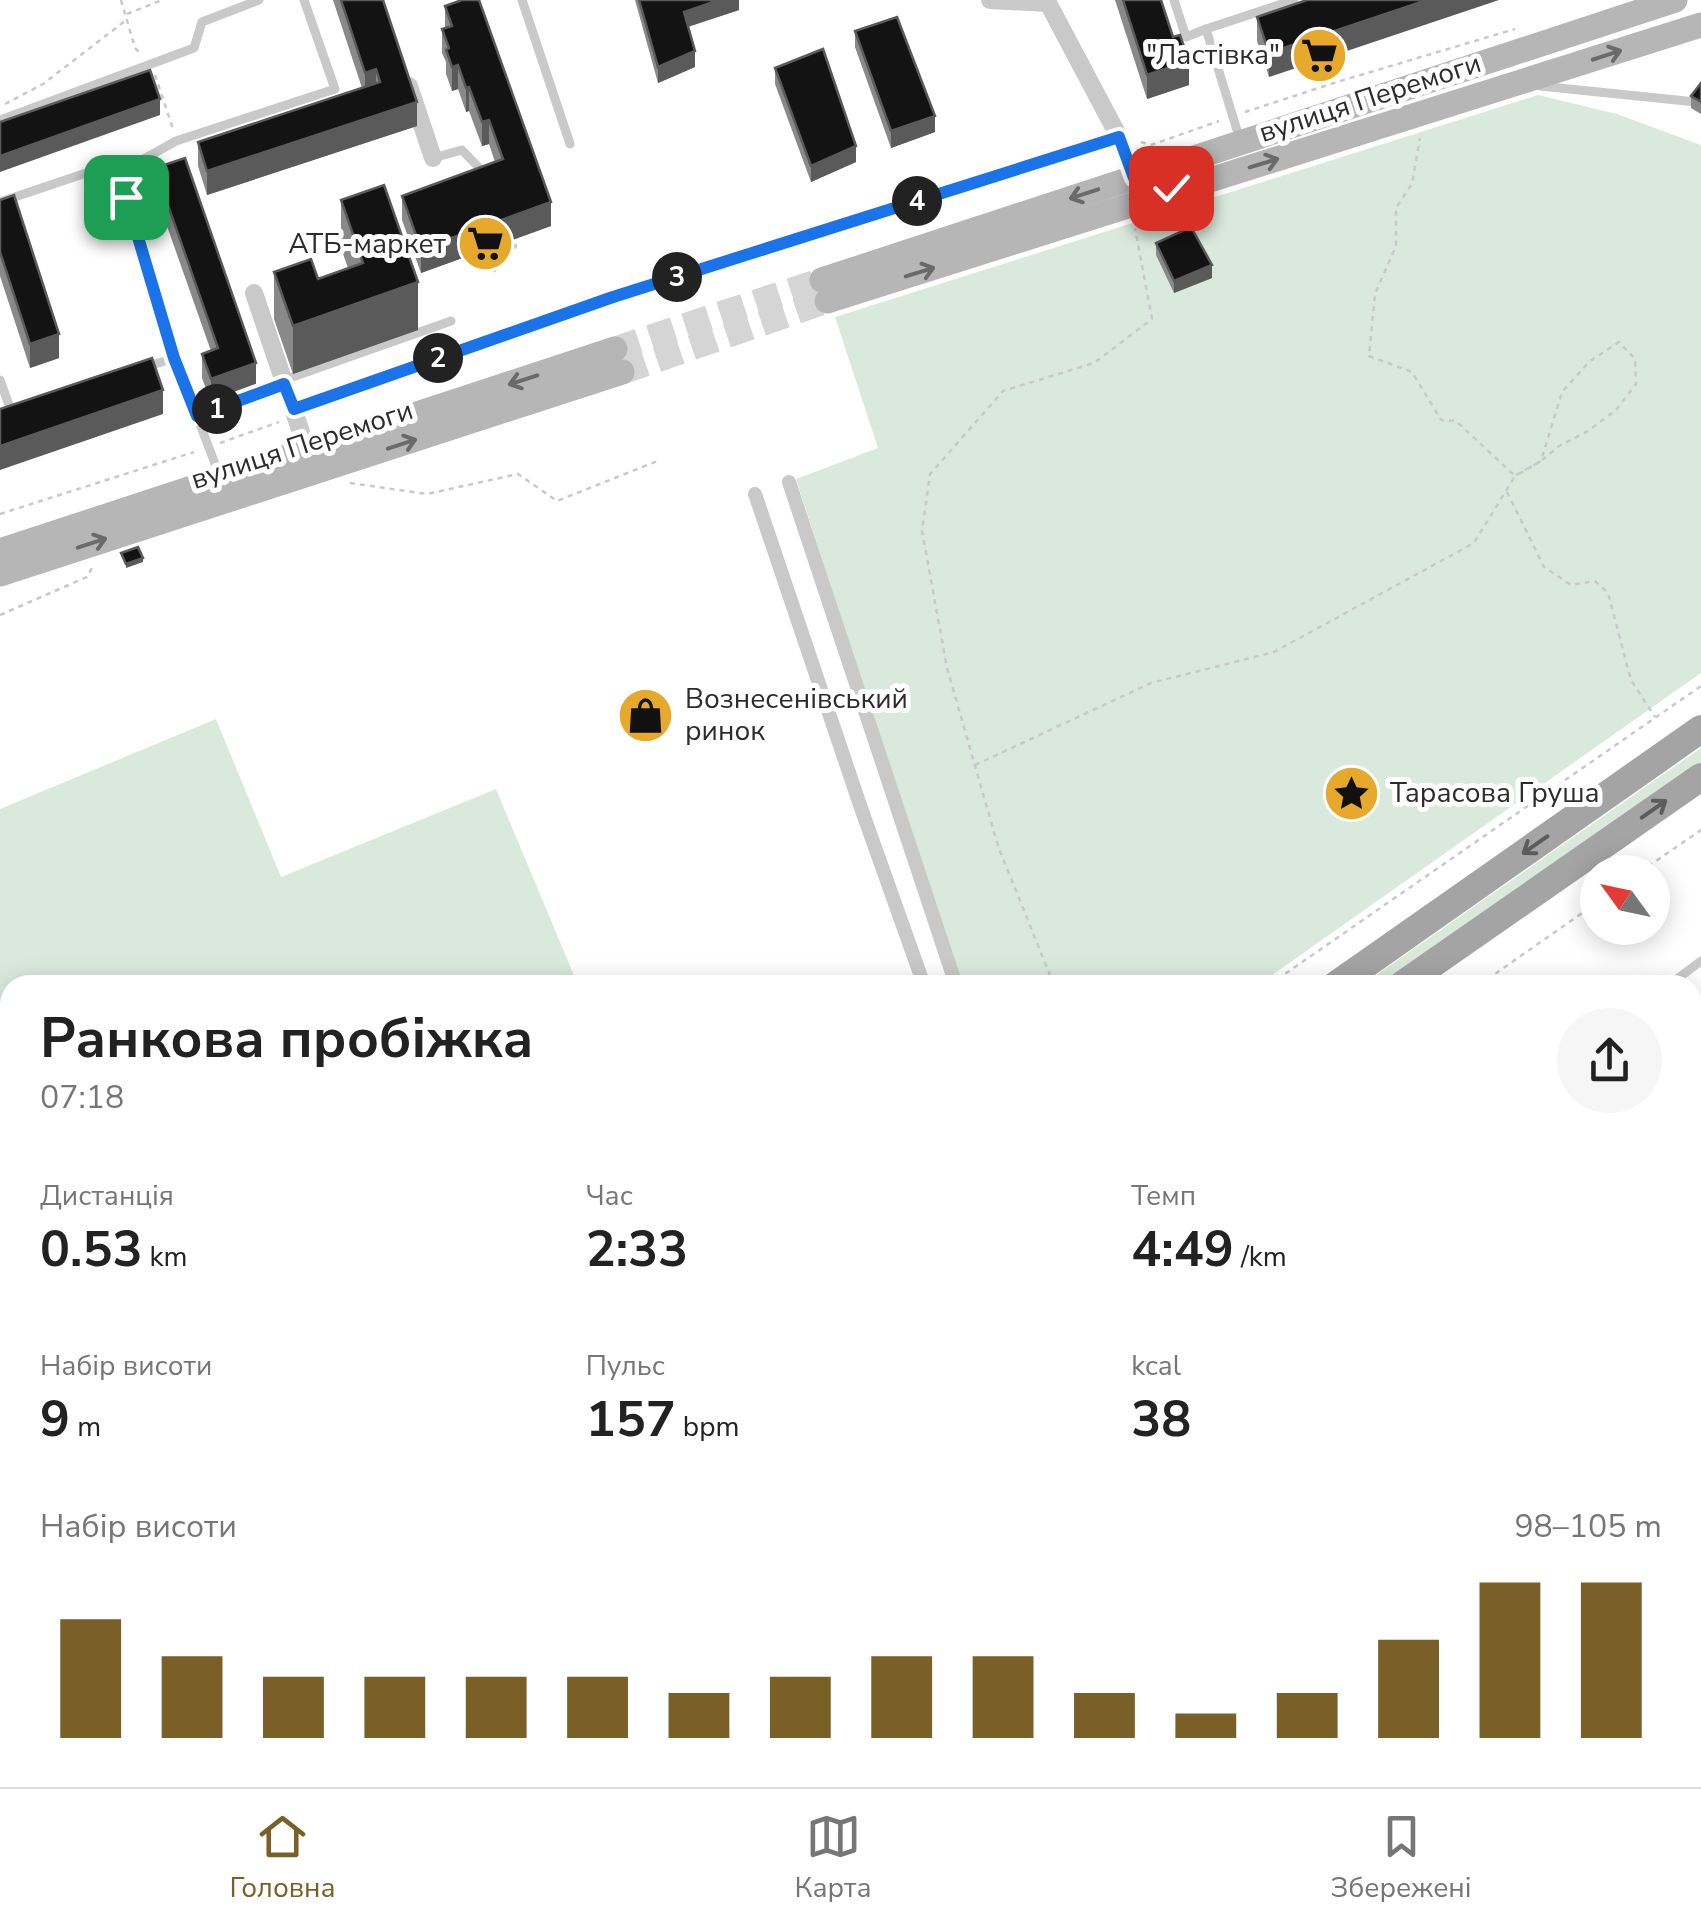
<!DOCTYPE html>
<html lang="uk">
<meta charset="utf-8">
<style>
:root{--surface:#fff;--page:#f6f6f6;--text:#222;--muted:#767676;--line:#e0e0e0;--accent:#7a5f26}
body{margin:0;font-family:"Nunito Sans",sans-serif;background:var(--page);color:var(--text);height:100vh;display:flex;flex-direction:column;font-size:38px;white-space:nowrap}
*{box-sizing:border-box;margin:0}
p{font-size:32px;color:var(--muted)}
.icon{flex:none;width:55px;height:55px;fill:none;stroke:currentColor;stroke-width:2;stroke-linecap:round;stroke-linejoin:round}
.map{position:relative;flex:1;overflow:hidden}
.drawer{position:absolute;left:0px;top:975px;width:1702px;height:812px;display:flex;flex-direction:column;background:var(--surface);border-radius:30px 30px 0 0;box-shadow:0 5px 25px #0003}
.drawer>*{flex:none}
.needle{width:65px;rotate:303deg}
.buttons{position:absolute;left:1580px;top:855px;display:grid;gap:20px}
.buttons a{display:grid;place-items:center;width:90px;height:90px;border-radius:50%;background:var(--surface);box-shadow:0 5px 25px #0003;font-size:50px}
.pin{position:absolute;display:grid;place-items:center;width:85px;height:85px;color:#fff;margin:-42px;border-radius:20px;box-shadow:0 5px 15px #0006}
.km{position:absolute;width:50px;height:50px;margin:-25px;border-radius:50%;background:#222;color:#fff;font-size:28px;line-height:50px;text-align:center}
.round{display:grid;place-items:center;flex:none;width:105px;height:105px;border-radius:52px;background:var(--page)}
.head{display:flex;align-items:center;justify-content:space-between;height:170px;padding:0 40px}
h1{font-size:55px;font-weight:700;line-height:75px}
.stats{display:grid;grid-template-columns:repeat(3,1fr);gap:15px;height:170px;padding:10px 40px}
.stats div{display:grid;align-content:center}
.stats b{font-size:50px;font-weight:700}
.stats small{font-size:28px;font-weight:400}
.stats p{font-size:28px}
.chart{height:280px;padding:20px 40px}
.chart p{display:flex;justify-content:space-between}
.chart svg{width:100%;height:180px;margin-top:10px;stroke:var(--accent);stroke-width:6}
.tab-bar{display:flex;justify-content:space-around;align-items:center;height:140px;border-top:2px solid var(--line);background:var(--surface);font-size:28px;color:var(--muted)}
.tab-bar a{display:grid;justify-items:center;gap:5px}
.tab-bar .active{color:var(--accent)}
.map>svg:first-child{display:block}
.green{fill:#d9eadd}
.water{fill:#cac5eb}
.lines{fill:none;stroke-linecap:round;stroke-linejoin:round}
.secondary-tunnel{stroke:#d5d5d5;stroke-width:25;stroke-dasharray:25 12;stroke-linecap:butt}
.path{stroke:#c9c9c9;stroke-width:2.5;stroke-dasharray:5 5;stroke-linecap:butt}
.service{stroke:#c9c9c9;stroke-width:9}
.pedestrian{stroke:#c9c9c9;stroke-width:14}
.minor{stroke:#c9c9c9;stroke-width:18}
.secondary{stroke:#b6b6b6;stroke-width:25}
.primary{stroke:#a4a4a4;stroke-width:28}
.wall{fill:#898989}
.shaded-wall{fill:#5a5a5a}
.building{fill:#131313;stroke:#5a5a5a;stroke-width:2.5}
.oneway{stroke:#6a6a6a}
.oneway2{stroke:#5c5c5c}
.route-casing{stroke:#fff;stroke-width:20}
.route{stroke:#1a73e8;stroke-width:12}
.labels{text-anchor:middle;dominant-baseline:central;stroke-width:10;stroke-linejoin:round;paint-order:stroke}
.poi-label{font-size:28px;fill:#2c2c2c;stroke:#fff;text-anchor:end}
.street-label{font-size:28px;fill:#2c2c2c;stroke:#fff}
</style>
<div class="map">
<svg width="1701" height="1787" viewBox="0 0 1701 1787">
<rect width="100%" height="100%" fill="#fff"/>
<g class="green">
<path d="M1538,95L1617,114L1701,145V673L1258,985H960L796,479L878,448L835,317Z"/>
<path d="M216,719L281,877L496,789L578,985H10V1504L0,1483V809Z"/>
<path d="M1701,748V763L1386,985H1362Z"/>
<path d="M336,1778H876L863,1787H322Z"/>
</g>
<path class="water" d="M1693,1541L1701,1543V1787H1196L1206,1778H1692Z"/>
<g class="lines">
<g class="secondary-tunnel">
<path d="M615,349L822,280"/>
<path d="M622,372L827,301"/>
</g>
<g class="path">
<path d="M121,0L135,48L140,53"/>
<path d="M127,14L162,0"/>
<path d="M155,75L173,129"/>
<path d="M5,104L43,84L125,21"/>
<path d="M1245,112L1337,82L1515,29"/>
<path d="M1141,142L1151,145L1219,121"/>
<path d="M137,194L158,188"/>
<path d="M495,272L491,260L515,250L517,238"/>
<path d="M309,403L613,297L1100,143"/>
<path d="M208,412L266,391"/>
<path d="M220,443L279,422"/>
<path d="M1516,475L1541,461L1559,446L1588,431L1616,410L1636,384L1635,359L1619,342L1590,361L1562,392L1541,461L1517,475"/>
<path d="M350,483L427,494L518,474L557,501L660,460"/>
<path d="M1507,492L1544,567L1571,585L1595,581L1608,593L1631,680L1655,717"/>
<path d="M0,514L194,452"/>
<path d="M0,615L87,577L93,566"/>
<path d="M975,765L1151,683L1274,652L1474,543L1515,476L1456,421L1441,420L1412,372L1369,356L1375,294L1396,246V208L1412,184L1420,138"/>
<path d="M1640,872L1701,830"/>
<path d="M1054,985L998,846L947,668L922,531L930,474L1003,391L1094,363L1152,319L1135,228"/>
<path d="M1269,985L1701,686"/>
<path d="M1479,985L1598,902"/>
<path d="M111,1787L124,1778"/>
<path d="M323,1787L337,1778"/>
</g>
<g class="service">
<path d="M522,0L570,144"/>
<path d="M1174,0L1186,37L1206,29L1240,140"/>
<path d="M1206,29L1294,0"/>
<path d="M1540,86L1696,102"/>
<path d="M0,120L194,48L202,22L259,0"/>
<path d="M433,158L462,150L484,173"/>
<path d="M0,202L92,171L117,174"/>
<path d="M175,358L220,477"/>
<path d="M145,367L175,358L117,174L176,141L335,89L304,0"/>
<path d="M0,380L10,408"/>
<path d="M284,380L451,321"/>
<path d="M1669,985L1701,961"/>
<path d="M0,1776H10"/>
<path d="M22,1778H49"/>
<path d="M144,1778L151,1787"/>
</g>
<g class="pedestrian">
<path d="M789,482L956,985"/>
<path d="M755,494L861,808L924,985"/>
</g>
<g class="minor">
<path d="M990,0L1048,3L1119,137L1134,178"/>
<path d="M409,86L433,158"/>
<path d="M254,293L307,450"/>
</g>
<g class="secondary">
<path d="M822,280L1675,0"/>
<path d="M827,301L1701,25"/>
<path d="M0,551L615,349"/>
<path d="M0,574L622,372"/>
</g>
<g class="primary">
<path d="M1336,985L1701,729"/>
<path d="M1402,985L1701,777"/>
<path d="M182,1787L195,1778"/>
<path d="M243,1787L257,1778"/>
</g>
</g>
<g class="wall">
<path d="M333,0H383L417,126L207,195L198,166V142L362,88Z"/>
<path d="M635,0H739V10L688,27L695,67L658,83Z"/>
<path d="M1115,0H1161L1189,85L1147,99Z"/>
<path d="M1307,0L1269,77L1257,41V17Z"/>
<path d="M445,6L551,226L421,273L402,220V196L495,162L489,144L482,146L469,111L466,112L458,89L452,91L446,74V62L442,53V29L445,28Z"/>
<path d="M855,31L935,132L891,148L855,47Z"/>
<path d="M775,68L856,162L811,182L775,84Z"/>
<path d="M1701,83V114L1691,108V96Z"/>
<path d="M155,168L256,387L211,403L202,378V354L211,351L155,192Z"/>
<path d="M0,200L59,358L30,368L0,276Z"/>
<path d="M341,200L418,330L293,374L274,319V272L318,279L348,268L341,248Z"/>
<path d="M1156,243L1212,278L1174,293L1156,255Z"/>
<path d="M0,1710H10V1762L5,1763L0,1761Z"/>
</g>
<g class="shaded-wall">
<path d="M719,0H739V10L684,28V12Z"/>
<path d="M1427,0H1499L1269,77V53Z"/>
<path d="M695,51V67L658,83V67Z"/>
<path d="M1189,61V85L1147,99V75Z"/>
<path d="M458,65V89L452,91V67Z"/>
<path d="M376,69V93L365,97V73Z"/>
<path d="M469,87V111L466,112V88Z"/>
<path d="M160,99V115L0,172V156Z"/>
<path d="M417,102V126L207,195V171Z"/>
<path d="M935,116V132L891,148V131Z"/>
<path d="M489,120V144L482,146V122Z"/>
<path d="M856,146V162L811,182V166Z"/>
<path d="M551,202V226L421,273V249Z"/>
<path d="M1212,265V278L1174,293V281Z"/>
<path d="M418,282V330L293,374V326Z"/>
<path d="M59,334V358L30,368V344Z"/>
<path d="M256,363V387L211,403V379Z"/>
<path d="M163,390V414L0,470V446Z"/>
<path d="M143,558V562L126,568V564Z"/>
<path d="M10,1745V1762L5,1763V1747Z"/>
</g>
<g class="building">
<path d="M341,0H383L417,102L207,171L198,142L380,82L376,69L365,73Z"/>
<path d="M462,0H479L551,202L421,249L402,196L503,159L489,120L482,122L469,87L466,88L458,65L452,67L446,50L449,48L442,29L452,26L445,6Z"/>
<path d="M639,0H719L684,12L695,51L658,67Z"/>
<path d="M1123,0H1161L1173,37L1180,35L1189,61L1147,75Z"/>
<path d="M1307,0H1427L1269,53L1257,17Z"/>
<path d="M897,17L935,116L891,131L855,31Z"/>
<path d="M823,49L856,146L811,166L775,68Z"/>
<path d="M150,70L160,99L0,156V122Z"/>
<path d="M1701,83V102L1691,96Z"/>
<path d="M185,158L256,363L211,379L202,354L218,348L155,168Z"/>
<path d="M384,185L418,282L293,326L274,272L311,259L318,279L363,263L341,200Z"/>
<path d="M14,195L59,334L30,344L0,252V200Z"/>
<path d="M1191,227L1212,265L1174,281L1156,243Z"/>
<path d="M152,358L163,390L0,446V409Z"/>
<path d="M138,547L143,558L126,564L121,553Z"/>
<path d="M5,1707L10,1710V1745L5,1747L0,1745V1710Z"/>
</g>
<defs><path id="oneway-shaft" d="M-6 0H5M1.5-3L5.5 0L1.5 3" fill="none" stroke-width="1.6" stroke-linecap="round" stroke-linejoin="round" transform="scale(2.5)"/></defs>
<g class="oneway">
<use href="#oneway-shaft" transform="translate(1607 55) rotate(-18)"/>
<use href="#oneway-shaft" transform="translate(1264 163) rotate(-17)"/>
<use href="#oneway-shaft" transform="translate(1084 194) rotate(162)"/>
<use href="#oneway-shaft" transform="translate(920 272) rotate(-17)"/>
<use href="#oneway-shaft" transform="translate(523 380) rotate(162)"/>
<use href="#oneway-shaft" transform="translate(402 444) rotate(-18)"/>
<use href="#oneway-shaft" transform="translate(92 543) rotate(-18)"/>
</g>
<g class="oneway2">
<use href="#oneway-shaft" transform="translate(1654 809) rotate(-35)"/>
<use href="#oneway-shaft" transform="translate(1535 845) rotate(145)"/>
</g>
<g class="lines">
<defs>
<path id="route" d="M126,197L174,358L197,416L284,384L294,409L613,297L1119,137L1134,178L1169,166L1164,181L1166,185L1171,188"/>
</defs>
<use href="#route" class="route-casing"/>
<use href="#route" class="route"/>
</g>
<defs>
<symbol id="supermarket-disc" viewBox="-11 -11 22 22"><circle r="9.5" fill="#e6a92c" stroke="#fff"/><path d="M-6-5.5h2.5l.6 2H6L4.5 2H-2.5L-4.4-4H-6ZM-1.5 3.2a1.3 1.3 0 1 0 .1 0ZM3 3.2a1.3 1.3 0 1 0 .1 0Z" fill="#111"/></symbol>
<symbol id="shop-disc" viewBox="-11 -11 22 22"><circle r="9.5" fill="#e6a92c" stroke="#fff"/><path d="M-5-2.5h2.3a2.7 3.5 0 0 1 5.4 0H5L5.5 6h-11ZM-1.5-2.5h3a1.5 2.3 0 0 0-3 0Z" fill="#111"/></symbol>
<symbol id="sight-disc" viewBox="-11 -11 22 22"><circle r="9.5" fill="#e6a92c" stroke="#fff"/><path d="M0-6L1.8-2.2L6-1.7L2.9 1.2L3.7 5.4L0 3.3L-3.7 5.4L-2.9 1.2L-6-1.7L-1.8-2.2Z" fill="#111"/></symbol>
</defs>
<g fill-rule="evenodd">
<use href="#supermarket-disc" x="1288" y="24" width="63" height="63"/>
<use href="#supermarket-disc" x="454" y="212" width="63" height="63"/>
<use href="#shop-disc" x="614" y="684" width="63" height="63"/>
<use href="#sight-disc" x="1320" y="762" width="63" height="63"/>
</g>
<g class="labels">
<g class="poi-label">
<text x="1280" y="55">"Ластівка"</text>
<text x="446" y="244">АТБ-маркет</text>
<text x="685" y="699" text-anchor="start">Вознесенівський<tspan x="685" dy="32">ринок</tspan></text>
<text x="1390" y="793" text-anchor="start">Тарасова Груша</text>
</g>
<g class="street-label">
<text transform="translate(1370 98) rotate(-18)">вулиця Перемоги</text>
<text transform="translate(302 445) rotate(-18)">вулиця Перемоги</text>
</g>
</g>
</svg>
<div class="buttons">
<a><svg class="needle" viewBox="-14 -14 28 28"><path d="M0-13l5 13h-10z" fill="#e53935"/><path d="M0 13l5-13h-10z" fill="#767676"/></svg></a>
</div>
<div class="pin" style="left:126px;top:197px;background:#1e9e55"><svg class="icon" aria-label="arrive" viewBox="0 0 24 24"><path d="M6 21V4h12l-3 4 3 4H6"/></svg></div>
<div class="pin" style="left:1171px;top:188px;background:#d93025"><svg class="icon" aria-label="check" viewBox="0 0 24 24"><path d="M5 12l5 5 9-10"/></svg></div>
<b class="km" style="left:217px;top:409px">1</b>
<b class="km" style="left:438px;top:358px">2</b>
<b class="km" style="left:677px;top:277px">3</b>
<b class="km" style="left:917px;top:201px">4</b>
<section class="drawer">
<div class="head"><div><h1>Ранкова пробіжка</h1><p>07:18</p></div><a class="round"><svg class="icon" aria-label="share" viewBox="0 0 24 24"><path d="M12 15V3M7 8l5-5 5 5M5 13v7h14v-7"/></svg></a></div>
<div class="stats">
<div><p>Дистанція</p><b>0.53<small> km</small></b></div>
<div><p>Час</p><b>2:33</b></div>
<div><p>Темп</p><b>4:49<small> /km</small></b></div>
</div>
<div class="stats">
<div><p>Набір висоти</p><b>9<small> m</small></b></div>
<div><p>Пульс</p><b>157<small> bpm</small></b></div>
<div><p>kcal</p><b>38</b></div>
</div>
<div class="chart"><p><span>Набір висоти</span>98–105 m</p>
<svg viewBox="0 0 160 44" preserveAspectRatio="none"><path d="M5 44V15M15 44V24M25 44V29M35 44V29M45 44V29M55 44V29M65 44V33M75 44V29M85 44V24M95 44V24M105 44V33M115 44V38M125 44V33M135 44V20M145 44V6M155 44V6"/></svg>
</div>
</section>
</div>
<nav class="tab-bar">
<a class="active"><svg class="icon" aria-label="home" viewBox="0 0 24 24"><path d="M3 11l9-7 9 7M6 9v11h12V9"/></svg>Головна</a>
<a><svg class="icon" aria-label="map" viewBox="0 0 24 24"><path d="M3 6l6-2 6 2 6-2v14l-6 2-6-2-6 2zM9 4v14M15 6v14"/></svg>Карта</a>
<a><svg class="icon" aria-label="saved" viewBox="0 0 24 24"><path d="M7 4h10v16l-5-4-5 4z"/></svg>Збережені</a>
</nav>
